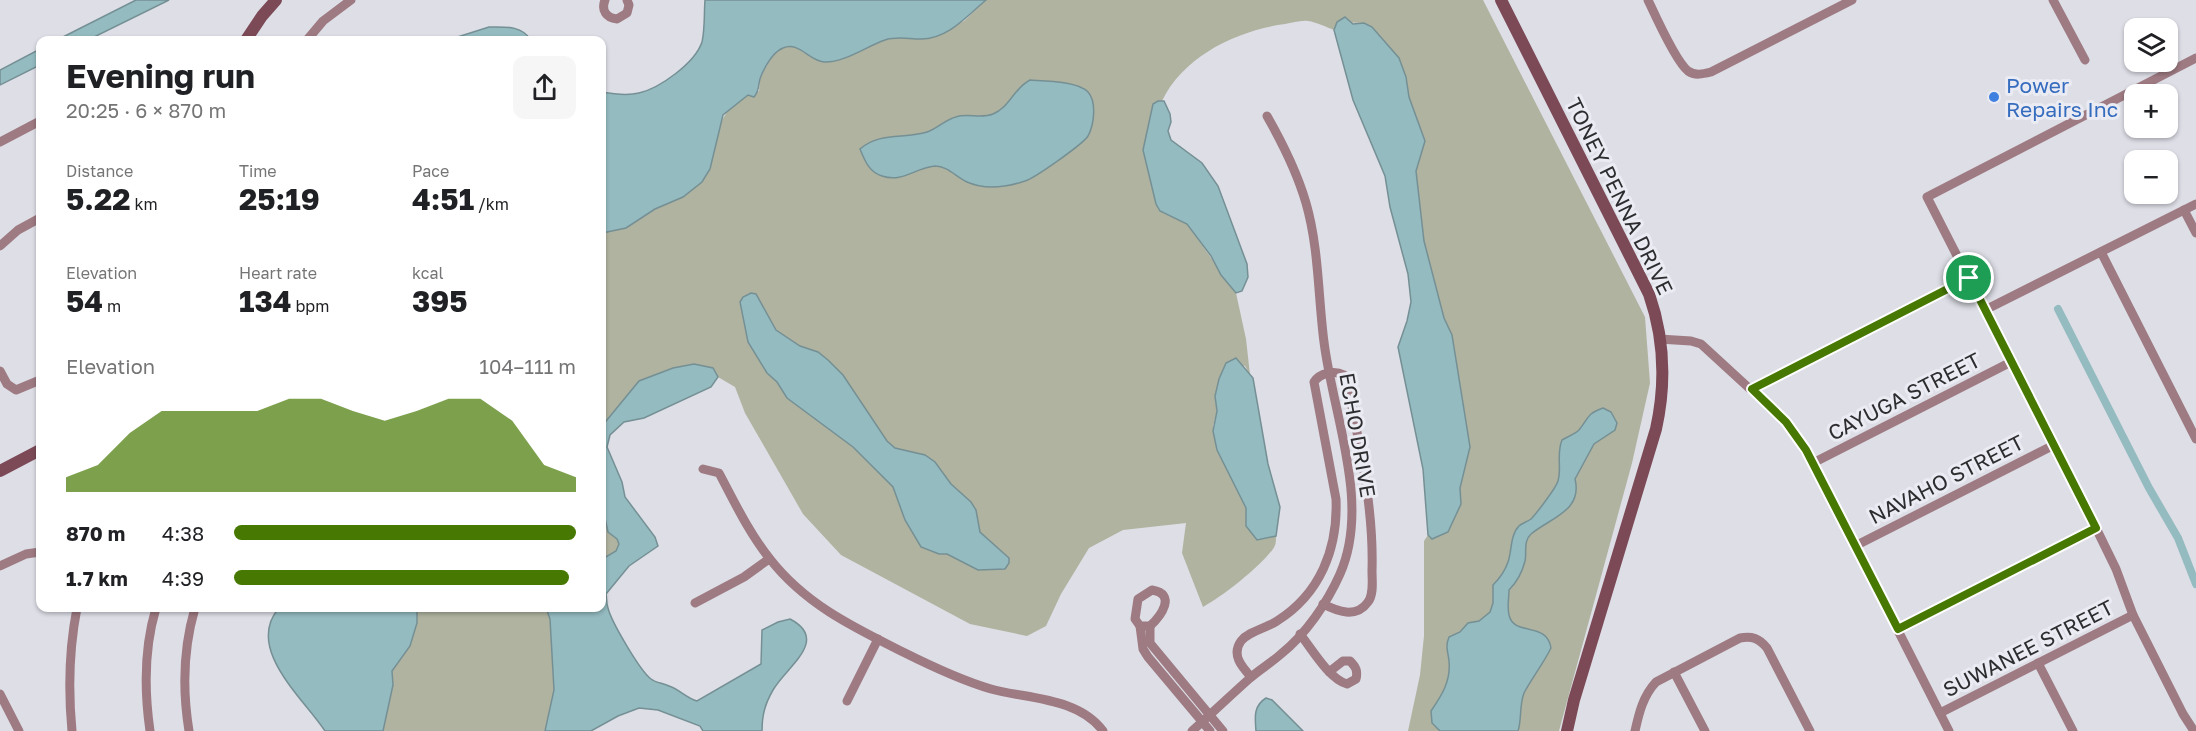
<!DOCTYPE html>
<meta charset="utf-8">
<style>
:root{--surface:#fff;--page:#f6f6f6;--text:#202124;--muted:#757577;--accent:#477902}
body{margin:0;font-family:"Golos Text",sans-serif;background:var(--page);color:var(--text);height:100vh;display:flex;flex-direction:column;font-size:22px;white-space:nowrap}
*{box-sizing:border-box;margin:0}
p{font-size:20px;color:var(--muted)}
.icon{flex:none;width:33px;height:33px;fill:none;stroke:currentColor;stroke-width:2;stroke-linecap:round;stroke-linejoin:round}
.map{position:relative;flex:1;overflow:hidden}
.details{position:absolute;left:36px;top:36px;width:570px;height:576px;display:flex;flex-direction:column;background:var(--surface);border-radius:12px;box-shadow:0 2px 4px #0004}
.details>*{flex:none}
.buttons{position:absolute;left:2124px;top:18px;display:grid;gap:12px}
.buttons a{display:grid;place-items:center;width:54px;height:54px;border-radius:12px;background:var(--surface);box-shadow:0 2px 4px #0004;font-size:30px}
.pin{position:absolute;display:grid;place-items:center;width:51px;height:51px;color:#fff;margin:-26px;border:3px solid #fff;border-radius:50%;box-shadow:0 2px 6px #0007}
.round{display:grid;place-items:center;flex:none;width:63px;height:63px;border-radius:12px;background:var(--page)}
.headline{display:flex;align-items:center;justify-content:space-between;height:102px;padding:0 30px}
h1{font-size:33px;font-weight:700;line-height:45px}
.metrics{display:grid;grid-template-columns:repeat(3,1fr);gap:9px;height:102px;padding:6px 30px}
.metrics div{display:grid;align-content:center}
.metrics b{font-size:30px;font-weight:700}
.metrics small{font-size:16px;font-weight:400}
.metrics p{font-size:16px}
.chart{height:168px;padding:12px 30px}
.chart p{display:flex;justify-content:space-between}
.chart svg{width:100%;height:108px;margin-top:6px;fill:var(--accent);opacity:.7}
ul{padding:0 30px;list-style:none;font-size:20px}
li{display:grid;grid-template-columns:96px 72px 1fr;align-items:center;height:45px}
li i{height:15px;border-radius:8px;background:var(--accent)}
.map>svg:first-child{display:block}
.green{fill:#afb39f}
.water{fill:#94bbc0;stroke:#759095;stroke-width:1.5}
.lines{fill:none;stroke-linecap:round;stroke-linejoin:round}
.canal{stroke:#94bbc0;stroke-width:8}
.street{stroke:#9e7a82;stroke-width:9}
.secondary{stroke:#7c4a57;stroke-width:12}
.route-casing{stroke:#fff;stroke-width:12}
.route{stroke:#477902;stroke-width:8}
.shop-dot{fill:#3f7fe0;stroke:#eaebf3;stroke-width:2}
.labels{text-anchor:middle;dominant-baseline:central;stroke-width:6;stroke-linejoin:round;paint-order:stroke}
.shop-label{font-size:21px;fill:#366cbe;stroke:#eaebf3;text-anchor:start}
.street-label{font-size:21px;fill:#2d2d30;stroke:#eaebf3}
</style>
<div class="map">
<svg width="2196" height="731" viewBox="0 0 2196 731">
<rect width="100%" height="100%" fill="#dddee6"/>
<g class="green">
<path d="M986,0H1483L1645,317L1650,383L1632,463L1559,731H1408L1420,675L1424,636V541L1428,535L1430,538L1455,517L1461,504L1460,488L1470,447L1452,335L1444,318L1424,241L1416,171L1425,141L1409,97L1406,77L1399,58L1364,23L1337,22L1334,30C1326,27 1316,22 1308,21C1301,20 1292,23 1285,24C1238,30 1183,56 1162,101L1153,104L1143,150L1156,204L1163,213L1187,224L1236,293L1246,339L1250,375L1245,366L1226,363L1219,379L1215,396L1217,411L1213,426L1217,450L1246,508L1247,526L1257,540L1276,536C1276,541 1276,545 1273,549C1261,566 1222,597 1203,607L1182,553L1186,523L1123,530L1089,548L1061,594L1046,626L1027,636L970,624L841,555L803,514L745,413L735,387L718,377L713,368L609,419L602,426V233L626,228L655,209L683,197L720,126C726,107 742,97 759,91L760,78L773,55L784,47H796L812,58L853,55L884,40L904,37L920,39L964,21Z"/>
<path d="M602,512L604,514L608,532L617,539L619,544L616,551L604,558L602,566Z"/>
<path d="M417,608H546L550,619L554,690L545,731H383L393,685L392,671L410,646L417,623Z"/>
</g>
<g class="water">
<path d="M136,0H169L88,40H57Z"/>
<path d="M705,0H986C967,16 948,39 921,39C908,39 897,36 885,40C867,46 844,63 824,62C809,61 799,41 783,48C773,52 765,67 761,76C757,85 761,88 754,97L748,95L723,115L710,169L702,182L683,197L655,209L626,228L602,233V92C613,94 627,96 639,93C660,88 695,63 702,42C705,29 704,13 705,0Z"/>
<path d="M1345,17L1353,24L1364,23L1372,27L1399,58L1406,77L1409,97L1425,141L1416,171L1424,241L1444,318L1452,335L1470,447L1460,488L1461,504L1448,532L1432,539L1428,535L1423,469L1398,347L1407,321L1411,302L1408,274L1390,207L1385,176L1353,100L1334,30L1337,22Z"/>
<path d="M489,27C505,27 521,25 531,40H448Z"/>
<path d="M40,49V65L0,85V70Z"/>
<path d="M1030,80C1045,81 1078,81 1088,92C1097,102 1094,125 1088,136C1083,144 1035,178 1025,181C1007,187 985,190 967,182C956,177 948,166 935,166C914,168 903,183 882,176C869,172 865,161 860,149C879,132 904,139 927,132C937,129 946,119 956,117C968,113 981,119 993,114C1010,107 1014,88 1030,80Z"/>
<path d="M1158,101H1164L1170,114L1171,122L1168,131L1171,140L1202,163L1218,186L1247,264L1248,277L1242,291L1236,293L1221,275L1211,256L1187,224L1160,211L1156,204L1143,150L1153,104Z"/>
<path d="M751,293L756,294L776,330L800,346L818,352L828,360L843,375L887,441L895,448L925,455L935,462L951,484L971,502L976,510L980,532L1009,558V563L1005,569L978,570L947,554H939L921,547L905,520L893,487L853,447L787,398L777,382L767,373L748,342L740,302L743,297Z"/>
<path d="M1236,358L1253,378L1268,464L1280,507L1276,536L1257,540L1246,526V508L1217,450L1213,431L1217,411L1215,396L1219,379L1226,363Z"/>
<path d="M694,364L713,368L718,377L711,387L644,418L624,422L610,435L607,447L622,482L625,497L655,537L658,546L629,566L606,594C607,598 606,603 608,608C611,621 640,671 651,679C656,683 663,683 669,686C679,689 686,698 697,701L761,664L762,630L778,622L790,619C830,640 787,666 773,690C765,704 762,715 762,731H703L700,726L658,710L639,708L618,716L591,731H545L554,690L550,619L546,608H602V566L604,558L616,551L619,544L617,539L608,532L604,514L602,512V426L639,381L673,368Z"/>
<path d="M1603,408L1611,412L1617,423L1615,430L1594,444L1575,479C1583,511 1550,518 1531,534C1523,541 1527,553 1525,561C1522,573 1517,582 1509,590C1509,598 1507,607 1509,615C1514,637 1547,621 1551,648C1543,664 1532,678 1524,693C1519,706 1522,719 1518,731H1440L1432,723L1431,711C1442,695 1451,681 1449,661C1448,651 1445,647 1449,637L1460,632L1468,623L1479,621L1490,612L1493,603V585C1500,578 1505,571 1508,562C1512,551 1510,535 1519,526C1522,523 1527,522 1531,519C1536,514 1556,488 1558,481C1562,467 1556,455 1562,440C1567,437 1575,434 1579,430C1589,418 1586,414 1603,408Z"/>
<path d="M279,608H417V623L410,646L392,671L393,685L383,731H325C304,699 244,648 279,608Z"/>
<path d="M1266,698L1272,700L1303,731H1256C1255,718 1253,706 1266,698Z"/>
</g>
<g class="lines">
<path class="canal" d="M2058,309L2149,488L2178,538L2196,584"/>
<g class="street">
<path d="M605,0C601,10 606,18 617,19L627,13L629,5L627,0"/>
<path d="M1648,0C1655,15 1676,62 1688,71C1695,76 1703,74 1711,72L1852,0"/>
<path d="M2053,0L2085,60"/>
<path d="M307,40L323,21L351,0"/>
<path d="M0,142L40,121"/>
<path d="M2184,210L2196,233"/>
<path d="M0,246L18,230L40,218"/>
<path d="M2101,252L2196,439"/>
<path d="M1985,310L2196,204"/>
<path d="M1659,339L1691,341L1701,344L1786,422L1813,463L1949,731"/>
<path d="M0,371L7,384L16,390L40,380"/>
<path d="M1752,389L1969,278"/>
<path d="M1813,463L2011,362"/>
<path d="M703,469L719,473C735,503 749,533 770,559C805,604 853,627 903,652C931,666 960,680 991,689C1027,699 1078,697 1103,731"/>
<path d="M1855,546L2054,445"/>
<path d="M0,566L26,554L40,552"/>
<path d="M1152,590C1177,594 1161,616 1150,626H1140L1135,619L1138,599Z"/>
<path d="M695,603L744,577L769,559"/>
<path d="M1140,626L1143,649L1148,657L1210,731"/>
<path d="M1150,626V643L1223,731"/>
<path d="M1898,629L2096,528"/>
<path d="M1300,634C1312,649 1329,679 1347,684L1356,679C1358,671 1356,667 1350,661H1343L1329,672"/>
<path d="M2038,663L2073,731"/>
<path d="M1674,672L1705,731"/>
<path d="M1251,677C1242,667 1231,655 1241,641C1249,631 1267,628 1277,621C1320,594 1338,549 1336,499L1314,382C1320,373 1334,370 1344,375L1347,381C1359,444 1374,507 1372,571C1372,581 1374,594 1368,602C1356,619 1337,611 1323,604"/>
<path d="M0,694L19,731"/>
<path d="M847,701L878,639"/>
<path d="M1940,713L2133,615"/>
<path d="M72,731C68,689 69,649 77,608"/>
<path d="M150,731C144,689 144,648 156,608"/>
<path d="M189,731C182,688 183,649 195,608"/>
<path d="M1192,731C1211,714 1230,696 1249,679C1259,670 1271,663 1281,654C1306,634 1327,603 1340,574C1371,504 1333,415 1324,342C1318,296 1319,248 1306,203C1297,172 1283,144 1267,116"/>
<path d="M1635,731C1639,713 1643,696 1656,682L1740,638C1752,636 1759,638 1767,648L1810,731"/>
<path d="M2194,731L2183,714L2133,615L2116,569L2096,528L1927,197L2196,58"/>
</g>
<g class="secondary">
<path d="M1501,0L1649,294C1664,337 1666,384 1656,429L1574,700L1567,731"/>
<path d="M246,40L262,16L276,0"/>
<path d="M0,471L40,450"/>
</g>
</g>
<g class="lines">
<defs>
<path id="route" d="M1969,278L2096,528L1898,629L1806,450L1786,422L1752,389Z"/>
</defs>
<use href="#route" class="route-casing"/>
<use href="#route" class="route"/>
</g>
<circle class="shop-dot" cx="1994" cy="97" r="6"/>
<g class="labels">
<g class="shop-label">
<text x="2006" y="85">Power<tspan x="2006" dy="24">Repairs Inc</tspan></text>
</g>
<g class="street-label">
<text transform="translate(1620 196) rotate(64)">TONEY PENNA DRIVE</text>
<text transform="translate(1904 396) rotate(-27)">CAYUGA STREET</text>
<text transform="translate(1358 435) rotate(80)">ECHO DRIVE</text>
<text transform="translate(1946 479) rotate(-27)">NAVAHO STREET</text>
<text transform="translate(2028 648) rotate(-27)">SUWANEE STREET</text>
</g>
</g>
</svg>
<div class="buttons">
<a><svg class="icon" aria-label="layers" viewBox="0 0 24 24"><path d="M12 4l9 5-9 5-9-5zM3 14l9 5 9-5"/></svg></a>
<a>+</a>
<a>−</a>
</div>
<div class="pin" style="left:1969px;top:278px;background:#1e9e55"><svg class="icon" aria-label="arrive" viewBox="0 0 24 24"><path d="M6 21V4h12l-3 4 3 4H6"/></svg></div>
<section class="details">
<div class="headline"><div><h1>Evening run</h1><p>20:25 · 6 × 870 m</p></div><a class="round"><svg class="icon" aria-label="share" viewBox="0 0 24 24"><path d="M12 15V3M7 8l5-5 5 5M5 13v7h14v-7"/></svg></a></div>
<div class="metrics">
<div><p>Distance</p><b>5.22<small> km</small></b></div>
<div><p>Time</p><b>25:19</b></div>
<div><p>Pace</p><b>4:51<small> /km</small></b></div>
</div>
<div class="metrics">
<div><p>Elevation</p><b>54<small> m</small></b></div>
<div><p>Heart rate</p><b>134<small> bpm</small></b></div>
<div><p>kcal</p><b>395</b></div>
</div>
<div class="chart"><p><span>Elevation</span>104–111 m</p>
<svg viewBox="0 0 160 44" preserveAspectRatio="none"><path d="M0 44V38L10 33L20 20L30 11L40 11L50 11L60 11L70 6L80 6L90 11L100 15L110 11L120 6L130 6L140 15L150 33L160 38V44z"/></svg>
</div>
<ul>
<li><b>870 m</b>4:38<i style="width:100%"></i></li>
<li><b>1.7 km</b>4:39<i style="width:98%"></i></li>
</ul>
</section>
</div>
